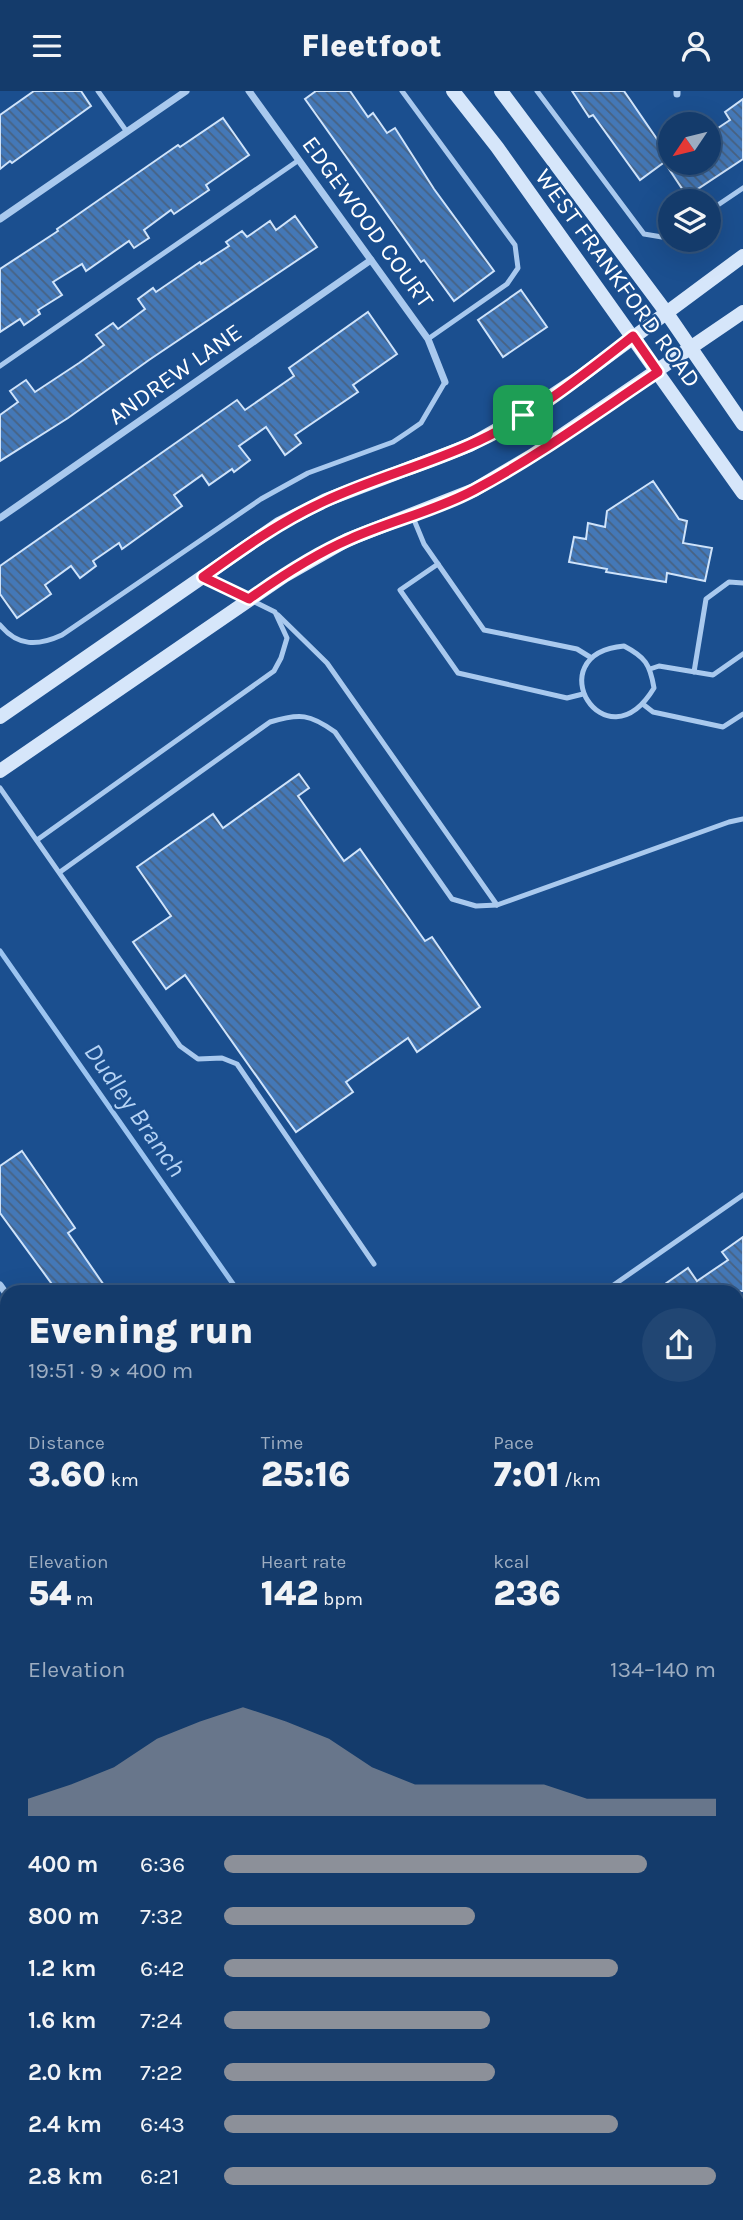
<!DOCTYPE html>
<meta charset="utf-8">
<style>
:root{--surface:#143b6b;--page:#214673;--text:#f1f3f6;--muted:#9dadc1;--line:#33557e;--accent:#8c9099}
body{margin:0;font-family:Karla,sans-serif;background:var(--page);color:var(--text);height:100vh;display:flex;flex-direction:column;font-size:26px;white-space:nowrap}
*{box-sizing:border-box;margin:0}
p{font-size:23px;color:var(--muted)}
.icon{flex:none;width:38px;height:38px;fill:none;stroke:currentColor;stroke-width:2;stroke-linecap:round;stroke-linejoin:round}
.map{position:relative;flex:1;overflow:hidden}
.details{position:absolute;left:0px;top:1194px;width:744px;height:936px;display:flex;flex-direction:column;background:var(--surface);border-radius:21px 21px 0 0;box-shadow:0 7px 28px #0002,0 0 0 2px var(--line)}
.details>*{flex:none}
.needle{width:46px;rotate:235deg}
.controls{position:absolute;left:658px;top:21px;display:grid;gap:14px}
.controls a{display:grid;place-items:center;width:63px;height:63px;border-radius:50%;background:var(--surface);box-shadow:0 7px 28px #0002,0 0 0 2px var(--line);font-size:35px}
.pin{position:absolute;display:grid;place-items:center;width:60px;height:60px;color:#fff;margin:-30px;border-radius:14px;box-shadow:0 4px 10px #0006}
.round{display:grid;place-items:center;flex:none;width:74px;height:74px;border-radius:37px;background:var(--page)}
.headline{display:flex;align-items:center;justify-content:space-between;height:119px;padding:0 28px}
h1{font-size:38px;font-weight:800;line-height:52px}
.figures{display:grid;grid-template-columns:repeat(3,1fr);gap:10px;height:119px;padding:7px 28px}
.figures div{display:grid;align-content:center}
.figures b{font-size:35px;font-weight:800}
.figures small{font-size:19px;font-weight:400}
.figures p{font-size:19px}
.chart{height:196px;padding:14px 28px}
.chart p{display:flex;justify-content:space-between}
.chart svg{width:100%;height:126px;margin-top:7px;fill:var(--accent);opacity:.7}
ul{padding:0 28px;list-style:none;font-size:23px}
li{display:grid;grid-template-columns:112px 84px 1fr;align-items:center;height:52px}
li i{height:18px;border-radius:9px;background:var(--accent)}
header{display:flex;justify-content:space-between;align-items:center;height:91px;padding:0 28px;background:var(--surface);font-size:32px;font-weight:800}
.map>svg:first-child{display:block}
.lines{fill:none;stroke-linecap:round;stroke-linejoin:round}
.stream{stroke:#9cc4f0;stroke-width:5}
.building{fill:url(#building-back-hatch);stroke:#cfe3fa;stroke-width:2}
.lane{stroke:#a9c9ee;stroke-width:5}
.street{stroke:#a9c9ee;stroke-width:7}
.secondary{stroke:#d6e6fa;stroke-width:14}
.route-casing{stroke:#fff;stroke-width:14}
.route{stroke:#e11d48;stroke-width:9}
.labels{text-anchor:middle;dominant-baseline:central;stroke-width:5;stroke-linejoin:round;paint-order:stroke}
.street-label{font-size:24px;fill:#fff;stroke:#1b4f8f}
.water-label{font-size:26px;font-style:italic;fill:#b5d3f5;stroke:#1b4f8f}
</style>
<header><svg class="icon" aria-label="menu" viewBox="0 0 24 24"><path d="M4 6h16M4 12h16M4 18h16"/></svg>Fleetfoot<svg class="icon" aria-label="person" viewBox="0 0 24 24"><circle cx="12" cy="8" r="4"/><path d="M4 21q1-7 8-7t8 7"/></svg></header>
<div class="map">
<svg width="743" height="2129" viewBox="0 0 743 2129">
<defs>
<pattern id="building-back-hatch" width="6" height="6" patternUnits="userSpaceOnUse" patternTransform="scale(1.75)"><rect width="6" height="6" fill="#4478b7"/><path d="M-1 5l2 2M0 0l6 6M5-1l2 2" fill="none" stroke="#486282"/></pattern>
</defs>
<rect width="100%" height="100%" fill="#1b4f8f"/>
<g class="lines">
<g class="stream">
<path d="M0,860L238,1200"/>
<path d="M737,1905L743,1913"/>
</g>
</g>
<g class="building">
<path d="M34,0H81L91,15L12,72L10,70L0,78V24Z"/>
<path d="M316,0H350L368,26L373,22L387,42L395,37L434,98L494,180L454,210L424,169L421,171L305,8Z"/>
<path d="M572,0H624L670,67L640,89L593,24L589,26Z"/>
<path d="M743,8V68L687,105L665,72H709V43L730,29L725,21Z"/>
<path d="M223,27L249,64L206,94L209,99L174,123L171,119L144,139L149,147L134,157L129,150L86,180L82,173L53,191L62,204L38,219L40,223L24,234L20,228L0,241V178L58,140L57,138L178,54L180,56Z"/>
<path d="M295,125L317,156L149,269L68,327L0,370V324L18,311L10,300L26,289L35,301L79,272L104,254L96,244L113,232L118,238L145,218L138,208L153,197L156,201L200,171L201,173L229,155L226,151L242,140L247,146L270,130L276,139Z"/>
<path d="M521,199L547,236L503,266L478,229Z"/>
<path d="M368,221L397,263L353,294L358,301L295,344L301,352L285,364L266,336L239,355L250,369L234,381L232,378L209,394L202,384L174,404L182,415L122,458L119,452L93,470L96,475L80,487L71,475L45,494L51,503L17,527L0,503V475L237,309L245,319L294,285L289,277Z"/>
<path d="M653,390L679,428L687,430L683,452L712,457L705,490L667,482L666,491L606,481L607,478L569,471L574,446L586,448L588,432L605,436L607,420Z"/>
<path d="M299,683L309,697L298,705L344,770L360,758L425,850L432,846L480,916L417,961L408,947L346,991L353,1001L296,1041L185,884L166,898L133,851L171,825L137,776L213,723L223,737Z"/>
<path d="M22,1060L75,1137L68,1142L108,1200H57L0,1122V1075Z"/>
<path d="M743,1146V1200H655L688,1177L697,1190L728,1169L722,1161Z"/>
</g>
<g class="lines">
<g class="lane">
<path d="M98,0L127,41"/>
<path d="M402,0L515,154L518,177L507,193L428,248"/>
<path d="M537,0L644,143L662,146L670,142"/>
<path d="M709,120L743,97"/>
<path d="M0,275L299,69"/>
<path d="M412,424L424,453L484,539L577,558L590,566"/>
<path d="M438,473L400,499L458,582L567,607L583,603"/>
<path d="M278,524L327,572L497,814"/>
<path d="M0,534C18,556 38,555 62,544L261,408L308,382L393,351L408,341L421,332L445,291"/>
<path d="M624,555C645,566 650,573 654,597C605,678 536,563 624,555Z"/>
<path d="M650,578L659,575L713,584L743,563"/>
<path d="M694,581L706,508L729,491L743,492"/>
<path d="M644,614L653,621L723,636L743,623"/>
<path d="M0,697L180,955L198,968L222,967L237,973L374,1173"/>
<path d="M37,749L274,580L281,567L287,547L275,521L206,487"/>
<path d="M60,781L270,631C300,622 310,623 335,641L452,808L476,815L497,814L729,731L743,728"/>
<path d="M605,1200L743,1104"/>
<path d="M737,1279L743,1288"/>
<path d="M0,1398L7,1408"/>
<path d="M737,1675L743,1670"/>
<path d="M0,1809L7,1819"/>
<path d="M737,2042L743,2051"/>
<path d="M508,2123L512,2129"/>
<path d="M202,2129L211,2123"/>
</g>
<g class="street">
<path d="M249,0L428,248L445,291"/>
<path d="M677,3V0"/>
<path d="M0,128L186,0"/>
<path d="M0,427L371,169"/>
<path d="M0,1194L7,1204"/>
<path d="M737,1250L743,1245"/>
<path d="M737,1505L743,1526"/>
<path d="M0,1604L7,1614"/>
<path d="M0,2014L7,2024"/>
<path d="M0,2120L7,2115"/>
<path d="M361,2123L365,2129"/>
<path d="M647,2123L651,2129"/>
</g>
<g class="secondary">
<path d="M453,0L497,56L743,402"/>
<path d="M501,0L666,221L743,333"/>
<path d="M0,626L279,433L326,409L470,354L523,324L580,286L743,165"/>
<path d="M0,680L284,485L347,449L474,399L533,364L743,221"/>
<path d="M737,1790L743,1786"/>
<path d="M254,2129L263,2123"/>
</g>
</g>
<g class="lines">
<defs>
<path id="route" d="M633,245L658,281C598,321 538,365 474,399C435,420 390,430 350,448C315,463 280,486 249,508L203,486C242,458 281,430 325,410C372,388 422,375 469,354C529,328 582,285 633,245Z"/>
</defs>
<use href="#route" class="route-casing"/>
<use href="#route" class="route"/>
</g>
<g class="labels">
<g class="street-label">
<text transform="translate(368 131) rotate(54)">EDGEWOOD COURT</text>
<text transform="translate(618 187) rotate(54)">WEST FRANKFORD ROAD</text>
<text transform="translate(175 283) rotate(-35)">ANDREW LANE</text>
</g>
<g class="water-label">
<text transform="translate(135 1019) rotate(55)">Dudley Branch</text>
</g>
</g>
</svg>
<div class="controls">
<a><svg class="needle" viewBox="-14 -14 28 28"><path d="M0-13l5 13h-10z" fill="#e53935"/><path d="M0 13l5-13h-10z" fill="#9dadc1"/></svg></a>
<a><svg class="icon" aria-label="layers" viewBox="0 0 24 24"><path d="M12 4l9 5-9 5-9-5zM3 14l9 5 9-5"/></svg></a>
</div>
<div class="pin" style="left:523px;top:324px;background:#1e9e55"><svg class="icon" aria-label="arrive" viewBox="0 0 24 24"><path d="M6 21V4h12l-3 4 3 4H6"/></svg></div>
<section class="details">
<div class="headline"><div><h1>Evening run</h1><p>19:51 · 9 × 400 m</p></div><a class="round"><svg class="icon" aria-label="share" viewBox="0 0 24 24"><path d="M12 15V3M7 8l5-5 5 5M5 13v7h14v-7"/></svg></a></div>
<div class="figures">
<div><p>Distance</p><b>3.60<small> km</small></b></div>
<div><p>Time</p><b>25:16</b></div>
<div><p>Pace</p><b>7:01<small> /km</small></b></div>
</div>
<div class="figures">
<div><p>Elevation</p><b>54<small> m</small></b></div>
<div><p>Heart rate</p><b>142<small> bpm</small></b></div>
<div><p>kcal</p><b>236</b></div>
</div>
<div class="chart"><p><span>Elevation</span>134–140 m</p>
<svg viewBox="0 0 160 44" preserveAspectRatio="none"><path d="M0 44V38L10 33L20 27L30 17L40 11L50 6L60 11L70 17L80 27L90 33L100 33L110 33L120 33L130 38L140 38L150 38L160 38V44z"/></svg>
</div>
<ul>
<li><b>400 m</b>6:36<i style="width:86%"></i></li>
<li><b>800 m</b>7:32<i style="width:51%"></i></li>
<li><b>1.2 km</b>6:42<i style="width:80%"></i></li>
<li><b>1.6 km</b>7:24<i style="width:54%"></i></li>
<li><b>2.0 km</b>7:22<i style="width:55%"></i></li>
<li><b>2.4 km</b>6:43<i style="width:80%"></i></li>
<li><b>2.8 km</b>6:21<i style="width:100%"></i></li>
</ul>
</section>
</div>
